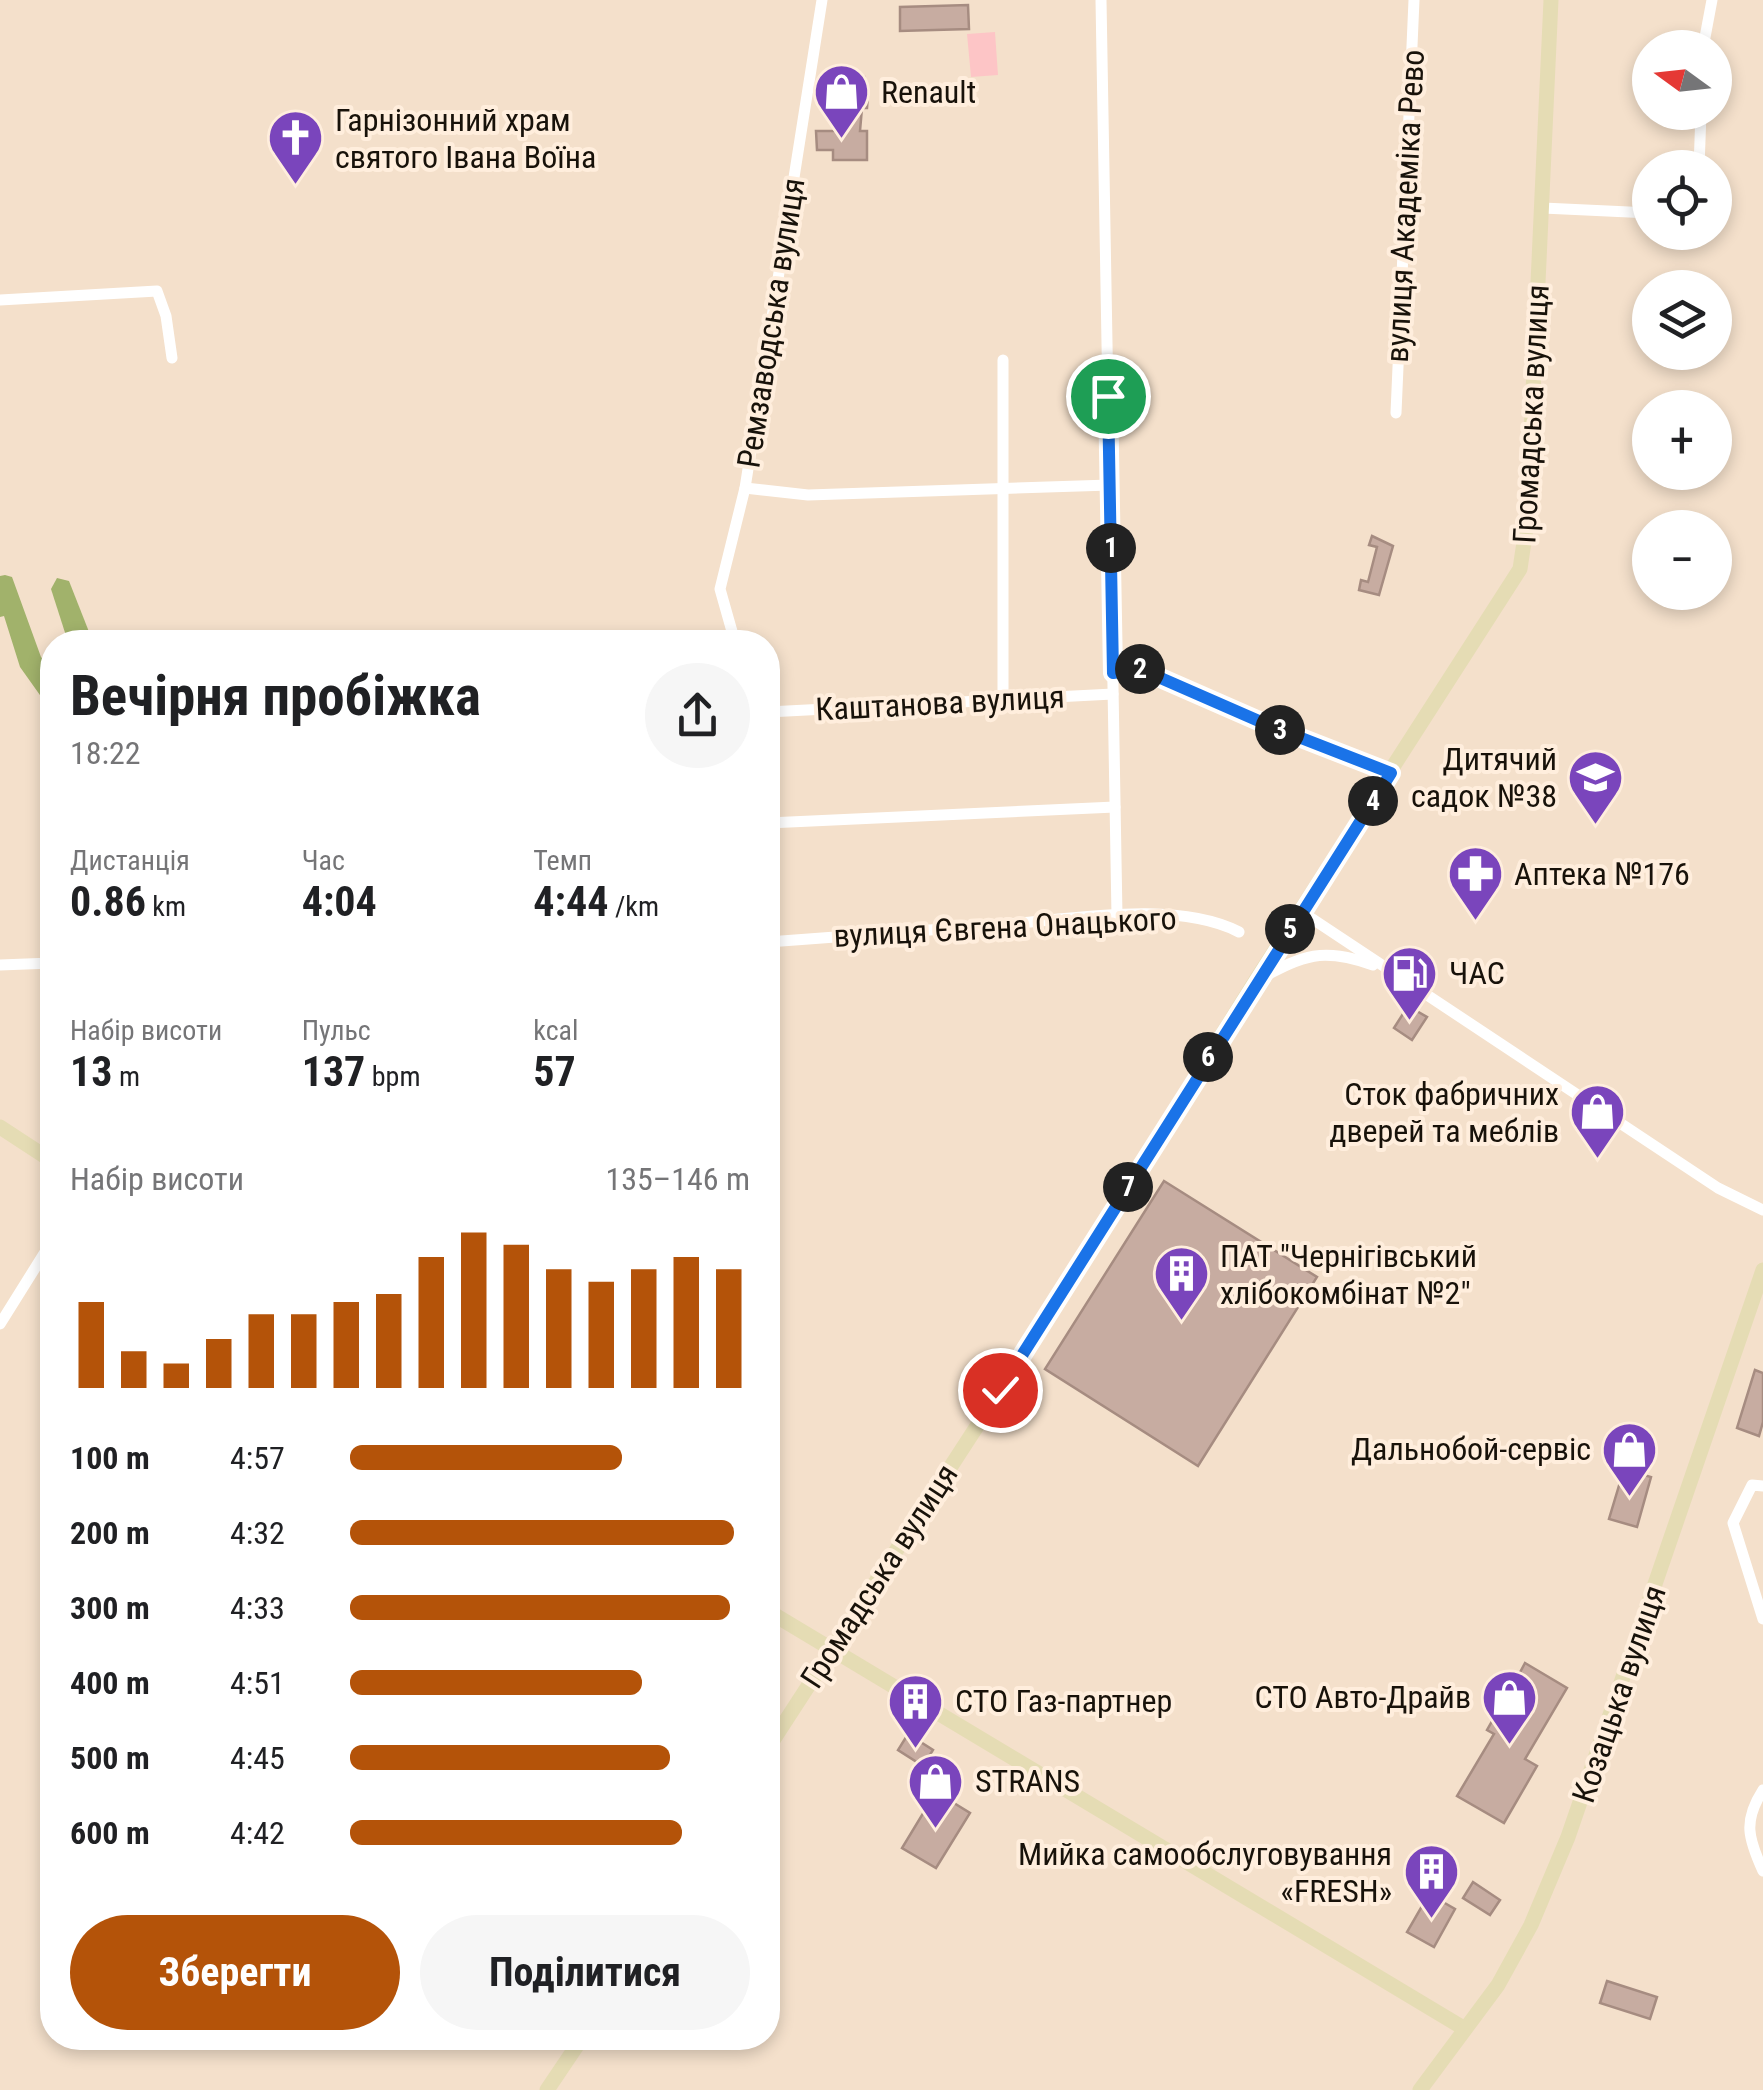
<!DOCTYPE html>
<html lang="uk">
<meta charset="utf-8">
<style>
:root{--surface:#fff;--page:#f6f6f6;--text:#202124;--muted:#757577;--accent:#b45309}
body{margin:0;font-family:"Roboto Condensed",sans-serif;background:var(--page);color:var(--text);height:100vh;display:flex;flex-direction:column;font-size:38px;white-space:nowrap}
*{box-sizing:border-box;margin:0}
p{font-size:32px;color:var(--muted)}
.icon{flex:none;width:55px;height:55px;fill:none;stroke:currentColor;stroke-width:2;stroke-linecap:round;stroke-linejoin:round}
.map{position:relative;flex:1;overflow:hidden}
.panel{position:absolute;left:40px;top:630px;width:740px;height:1420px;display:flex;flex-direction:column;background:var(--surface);border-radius:40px;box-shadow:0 5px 15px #0003}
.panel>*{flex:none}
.needle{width:65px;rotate:285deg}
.buttons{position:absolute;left:1632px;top:30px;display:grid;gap:20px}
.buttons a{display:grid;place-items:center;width:100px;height:100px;border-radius:50%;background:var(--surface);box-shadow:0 5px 15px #0003;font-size:50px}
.pin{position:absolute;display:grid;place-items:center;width:85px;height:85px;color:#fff;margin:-42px;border:5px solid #fff;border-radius:50%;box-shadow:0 2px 10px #0007}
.km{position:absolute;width:50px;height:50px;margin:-25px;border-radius:50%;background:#222;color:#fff;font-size:28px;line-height:50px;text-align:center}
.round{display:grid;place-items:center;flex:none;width:105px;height:105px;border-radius:52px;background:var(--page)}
.overview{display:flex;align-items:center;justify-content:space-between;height:170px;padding:0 30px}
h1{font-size:55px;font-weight:700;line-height:75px}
.metrics{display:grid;grid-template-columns:repeat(3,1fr);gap:15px;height:170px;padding:10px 30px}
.metrics div{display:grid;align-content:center}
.metrics b{font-size:42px;font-weight:700}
.metrics small{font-size:28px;font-weight:400}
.metrics p{font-size:28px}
.chart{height:280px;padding:20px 30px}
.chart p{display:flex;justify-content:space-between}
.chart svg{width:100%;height:180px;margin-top:10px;stroke:var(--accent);stroke-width:6}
.cta{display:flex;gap:20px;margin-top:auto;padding:20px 30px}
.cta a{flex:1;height:115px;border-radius:60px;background:var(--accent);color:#fff;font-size:40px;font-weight:700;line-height:115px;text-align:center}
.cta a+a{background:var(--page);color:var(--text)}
ul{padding:0 30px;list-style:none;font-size:32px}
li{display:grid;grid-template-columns:160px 120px 1fr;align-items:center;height:75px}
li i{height:25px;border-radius:12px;background:var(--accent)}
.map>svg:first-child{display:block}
.green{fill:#fdc5c6}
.water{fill:#a1b26b}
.building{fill:#c7aca1;stroke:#a68c81;stroke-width:2.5}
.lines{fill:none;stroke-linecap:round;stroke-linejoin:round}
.street{stroke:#fff;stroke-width:11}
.secondary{stroke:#e5dcb4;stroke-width:15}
.route-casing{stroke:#fff;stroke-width:20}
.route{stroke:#1a73e8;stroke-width:12}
.labels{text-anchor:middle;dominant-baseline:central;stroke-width:8;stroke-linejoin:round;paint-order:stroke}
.poi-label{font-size:32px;fill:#18120a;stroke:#fed;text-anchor:start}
.street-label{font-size:32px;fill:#18120a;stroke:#fed}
</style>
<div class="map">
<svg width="1763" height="2090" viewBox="0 0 1763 2090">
<rect width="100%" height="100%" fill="#f4e0cb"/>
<path class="green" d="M995,32L998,75L971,77L967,34Z"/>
<g class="water">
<path d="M5,575L12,577L41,657L52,671V712L20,667L4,616L0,617V576Z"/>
<path d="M57,578L69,581L93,642H68L51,589Z"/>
</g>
<g class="building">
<path d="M968,5L969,29L900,31V7Z"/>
<path d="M844,76L864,77L863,95H868L867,108H862L860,131H867V160H833V150H817L816,131H840Z"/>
<path d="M1372,536L1393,546L1379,595L1359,590L1361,580L1368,582L1377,547L1369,545Z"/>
<path d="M1408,1006L1427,1017L1412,1040L1394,1028Z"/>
<path d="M1164,1181L1317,1277L1198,1466L1045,1369Z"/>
<path d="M1755,1370L1763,1373V1422L1759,1436L1737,1428Z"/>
<path d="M1624,1469L1651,1477L1637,1527L1609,1519Z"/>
<path d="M1525,1663L1567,1688L1525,1759L1537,1766L1504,1823L1457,1796L1494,1734L1487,1730L1495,1716L1503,1720L1514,1701L1507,1697Z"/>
<path d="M908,1734L933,1750L923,1766L898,1750Z"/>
<path d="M936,1792L970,1813L936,1868L902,1848Z"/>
<path d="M1473,1882L1500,1900L1490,1915L1463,1898Z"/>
<path d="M1429,1894L1455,1909L1434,1947L1407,1932Z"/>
<path d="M1607,1981L1657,1997L1650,2019L1600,2003Z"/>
</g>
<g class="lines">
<g class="street">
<path d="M1101,0L1117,916"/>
<path d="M1703,48L1712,0"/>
<path d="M1699,168L1701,112"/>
<path d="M1543,208L1650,213"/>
<path d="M0,300L157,291L166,316L172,358"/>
<path d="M1396,413L1414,0"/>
<path d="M745,488L808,495L1110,485"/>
<path d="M735,642L720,589L745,488L822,0"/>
<path d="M1113,673L1139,669L1391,773"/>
<path d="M1003,700V360"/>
<path d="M768,712L1113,694"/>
<path d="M768,823L1115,807"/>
<path d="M1302,912L1718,1188L1763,1210"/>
<path d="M768,942C844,936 921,931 997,925C1068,920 1175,899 1239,932"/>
<path d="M0,965L52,963"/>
<path d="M1259,979C1305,955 1321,947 1373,965"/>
<path d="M0,1324L52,1241"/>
<path d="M1763,1486L1752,1485L1733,1523L1763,1619"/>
<path d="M1763,1790C1743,1821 1748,1838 1763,1871"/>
</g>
<g class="secondary">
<path d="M0,1127L52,1161"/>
<path d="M768,1611L1465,2029"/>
<path d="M768,1748L1020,1360L1256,980L1520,569L1527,522L1551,0"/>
<path d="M547,2090L582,2038"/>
<path d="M1420,2090L1498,1985L1531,1925L1568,1837L1763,1270"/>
</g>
</g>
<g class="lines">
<defs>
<path id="route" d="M1000,1390L1391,773L1268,725L1140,669L1113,673L1108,396"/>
</defs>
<use href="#route" class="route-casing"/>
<use href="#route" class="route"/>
</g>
<defs>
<symbol id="shop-pin" viewBox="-11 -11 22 30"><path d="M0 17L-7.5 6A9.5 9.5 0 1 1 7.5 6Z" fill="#7a45bc" stroke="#fed"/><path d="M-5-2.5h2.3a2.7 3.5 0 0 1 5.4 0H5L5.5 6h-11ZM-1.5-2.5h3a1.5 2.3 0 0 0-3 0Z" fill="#fff"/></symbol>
<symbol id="church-pin" viewBox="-11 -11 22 30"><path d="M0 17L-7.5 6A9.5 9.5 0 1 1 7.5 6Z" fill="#7a45bc" stroke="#fed"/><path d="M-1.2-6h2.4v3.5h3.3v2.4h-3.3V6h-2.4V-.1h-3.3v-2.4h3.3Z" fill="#fff"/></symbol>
<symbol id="school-pin" viewBox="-11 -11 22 30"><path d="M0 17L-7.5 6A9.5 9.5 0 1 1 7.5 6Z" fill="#7a45bc" stroke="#fed"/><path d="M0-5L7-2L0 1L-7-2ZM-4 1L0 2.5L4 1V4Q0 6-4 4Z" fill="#fff"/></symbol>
<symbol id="pharmacy-pin" viewBox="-11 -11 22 30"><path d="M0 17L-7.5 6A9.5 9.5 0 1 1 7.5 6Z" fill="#7a45bc" stroke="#fed"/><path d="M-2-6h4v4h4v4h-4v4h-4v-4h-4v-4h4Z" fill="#fff"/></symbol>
<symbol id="fuel-pin" viewBox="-11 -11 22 30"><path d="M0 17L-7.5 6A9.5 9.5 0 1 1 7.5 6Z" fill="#7a45bc" stroke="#fed"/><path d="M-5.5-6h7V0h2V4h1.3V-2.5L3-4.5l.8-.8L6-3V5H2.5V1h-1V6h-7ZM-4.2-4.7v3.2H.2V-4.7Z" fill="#fff"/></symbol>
<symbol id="building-pin" viewBox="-11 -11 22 30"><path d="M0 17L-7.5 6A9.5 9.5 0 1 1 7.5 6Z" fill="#7a45bc" stroke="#fed"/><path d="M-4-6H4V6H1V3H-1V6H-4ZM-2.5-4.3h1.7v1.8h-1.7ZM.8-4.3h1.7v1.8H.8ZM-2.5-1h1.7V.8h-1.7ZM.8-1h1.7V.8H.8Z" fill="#fff"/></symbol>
</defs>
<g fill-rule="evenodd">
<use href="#shop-pin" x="810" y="60" width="63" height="86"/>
<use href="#church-pin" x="264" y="106" width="63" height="86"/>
<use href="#school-pin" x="1564" y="746" width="63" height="86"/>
<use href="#pharmacy-pin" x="1444" y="842" width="63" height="86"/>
<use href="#fuel-pin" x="1378" y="942" width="63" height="86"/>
<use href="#shop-pin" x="1566" y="1080" width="63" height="86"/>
<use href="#building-pin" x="1150" y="1242" width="63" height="86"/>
<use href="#shop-pin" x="1598" y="1418" width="63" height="86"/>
<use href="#shop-pin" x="1478" y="1666" width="63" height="86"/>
<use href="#building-pin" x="884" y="1670" width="63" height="86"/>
<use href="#shop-pin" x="904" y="1750" width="63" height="86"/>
<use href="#building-pin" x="1400" y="1840" width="63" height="86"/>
</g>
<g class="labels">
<g class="poi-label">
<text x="881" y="92">Renault</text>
<text x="335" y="120">Гарнізонний храм<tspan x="335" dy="37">святого Івана Воїна</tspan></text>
<text x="1557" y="759" text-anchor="end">Дитячий<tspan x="1557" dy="37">садок №38</tspan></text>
<text x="1514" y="874">Аптека №176</text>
<text x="1449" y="973">ЧАС</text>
<text x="1559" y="1094" text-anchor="end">Сток фабричних<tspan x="1559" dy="37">дверей та меблів</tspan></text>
<text x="1220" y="1256">ПАТ "Чернігівський<tspan x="1220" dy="37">хлібокомбінат №2"</tspan></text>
<text x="1591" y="1449" text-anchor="end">Дальнобой-сервіс</text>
<text x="1471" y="1697" text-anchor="end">СТО Авто-Драйв</text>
<text x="955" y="1701">СТО Газ-партнер</text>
<text x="975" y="1781">STRANS</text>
<text x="1392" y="1854" text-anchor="end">Мийка самообслуговування<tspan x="1392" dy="37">«FRESH»</tspan></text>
</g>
<g class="street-label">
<text transform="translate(1405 206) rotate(-87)">вулиця Академіка Рево</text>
<text transform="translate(771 323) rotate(-81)">Ремзаводська вулиця</text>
<text transform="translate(1531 414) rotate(-87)">Громадська вулиця</text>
<text transform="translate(940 703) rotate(-3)">Каштанова вулиця</text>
<text transform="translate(1005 927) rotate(-3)">вулиця Євгена Онацького</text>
<text transform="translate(879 1576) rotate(-57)">Громадська вулиця</text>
<text transform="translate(1619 1694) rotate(-71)">Козацька вулиця</text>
</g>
</g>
</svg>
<div class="buttons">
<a><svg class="needle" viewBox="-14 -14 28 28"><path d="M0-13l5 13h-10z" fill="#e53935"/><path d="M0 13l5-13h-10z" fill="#757577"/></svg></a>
<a><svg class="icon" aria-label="locate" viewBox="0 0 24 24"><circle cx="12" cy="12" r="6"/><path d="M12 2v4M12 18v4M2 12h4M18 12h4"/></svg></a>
<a><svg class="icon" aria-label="layers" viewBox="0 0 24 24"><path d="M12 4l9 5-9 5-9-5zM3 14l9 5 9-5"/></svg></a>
<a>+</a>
<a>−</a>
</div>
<div class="pin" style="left:1108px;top:396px;background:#1e9e55"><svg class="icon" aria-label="arrive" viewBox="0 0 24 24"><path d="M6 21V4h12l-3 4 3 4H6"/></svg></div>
<div class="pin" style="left:1000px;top:1390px;background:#d93025"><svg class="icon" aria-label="check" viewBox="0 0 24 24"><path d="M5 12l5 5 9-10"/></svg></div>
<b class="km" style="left:1111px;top:548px">1</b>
<b class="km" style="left:1140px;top:669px">2</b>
<b class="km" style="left:1280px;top:730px">3</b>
<b class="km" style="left:1373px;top:801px">4</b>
<b class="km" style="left:1290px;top:929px">5</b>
<b class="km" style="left:1208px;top:1057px">6</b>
<b class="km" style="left:1128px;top:1187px">7</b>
<section class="panel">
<div class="overview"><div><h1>Вечірня пробіжка</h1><p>18:22</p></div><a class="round"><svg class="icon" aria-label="share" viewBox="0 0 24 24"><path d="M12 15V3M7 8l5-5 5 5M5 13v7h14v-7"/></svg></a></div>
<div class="metrics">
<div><p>Дистанція</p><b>0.86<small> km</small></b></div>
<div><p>Час</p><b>4:04</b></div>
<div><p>Темп</p><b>4:44<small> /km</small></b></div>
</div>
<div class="metrics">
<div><p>Набір висоти</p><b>13<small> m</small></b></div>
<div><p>Пульс</p><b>137<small> bpm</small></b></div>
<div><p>kcal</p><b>57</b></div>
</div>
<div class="chart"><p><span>Набір висоти</span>135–146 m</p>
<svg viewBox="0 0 160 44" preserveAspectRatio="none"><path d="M5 44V23M15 44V35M25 44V38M35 44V32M45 44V26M55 44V26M65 44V23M75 44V21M85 44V12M95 44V6M105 44V9M115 44V15M125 44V18M135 44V15M145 44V12M155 44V15"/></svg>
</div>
<ul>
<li><b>100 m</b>4:57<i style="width:68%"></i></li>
<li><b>200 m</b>4:32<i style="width:96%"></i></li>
<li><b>300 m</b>4:33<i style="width:95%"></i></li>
<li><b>400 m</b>4:51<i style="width:73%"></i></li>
<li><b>500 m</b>4:45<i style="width:80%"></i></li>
<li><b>600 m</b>4:42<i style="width:83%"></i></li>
</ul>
<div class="cta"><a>Зберегти</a><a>Поділитися</a></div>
</section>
</div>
